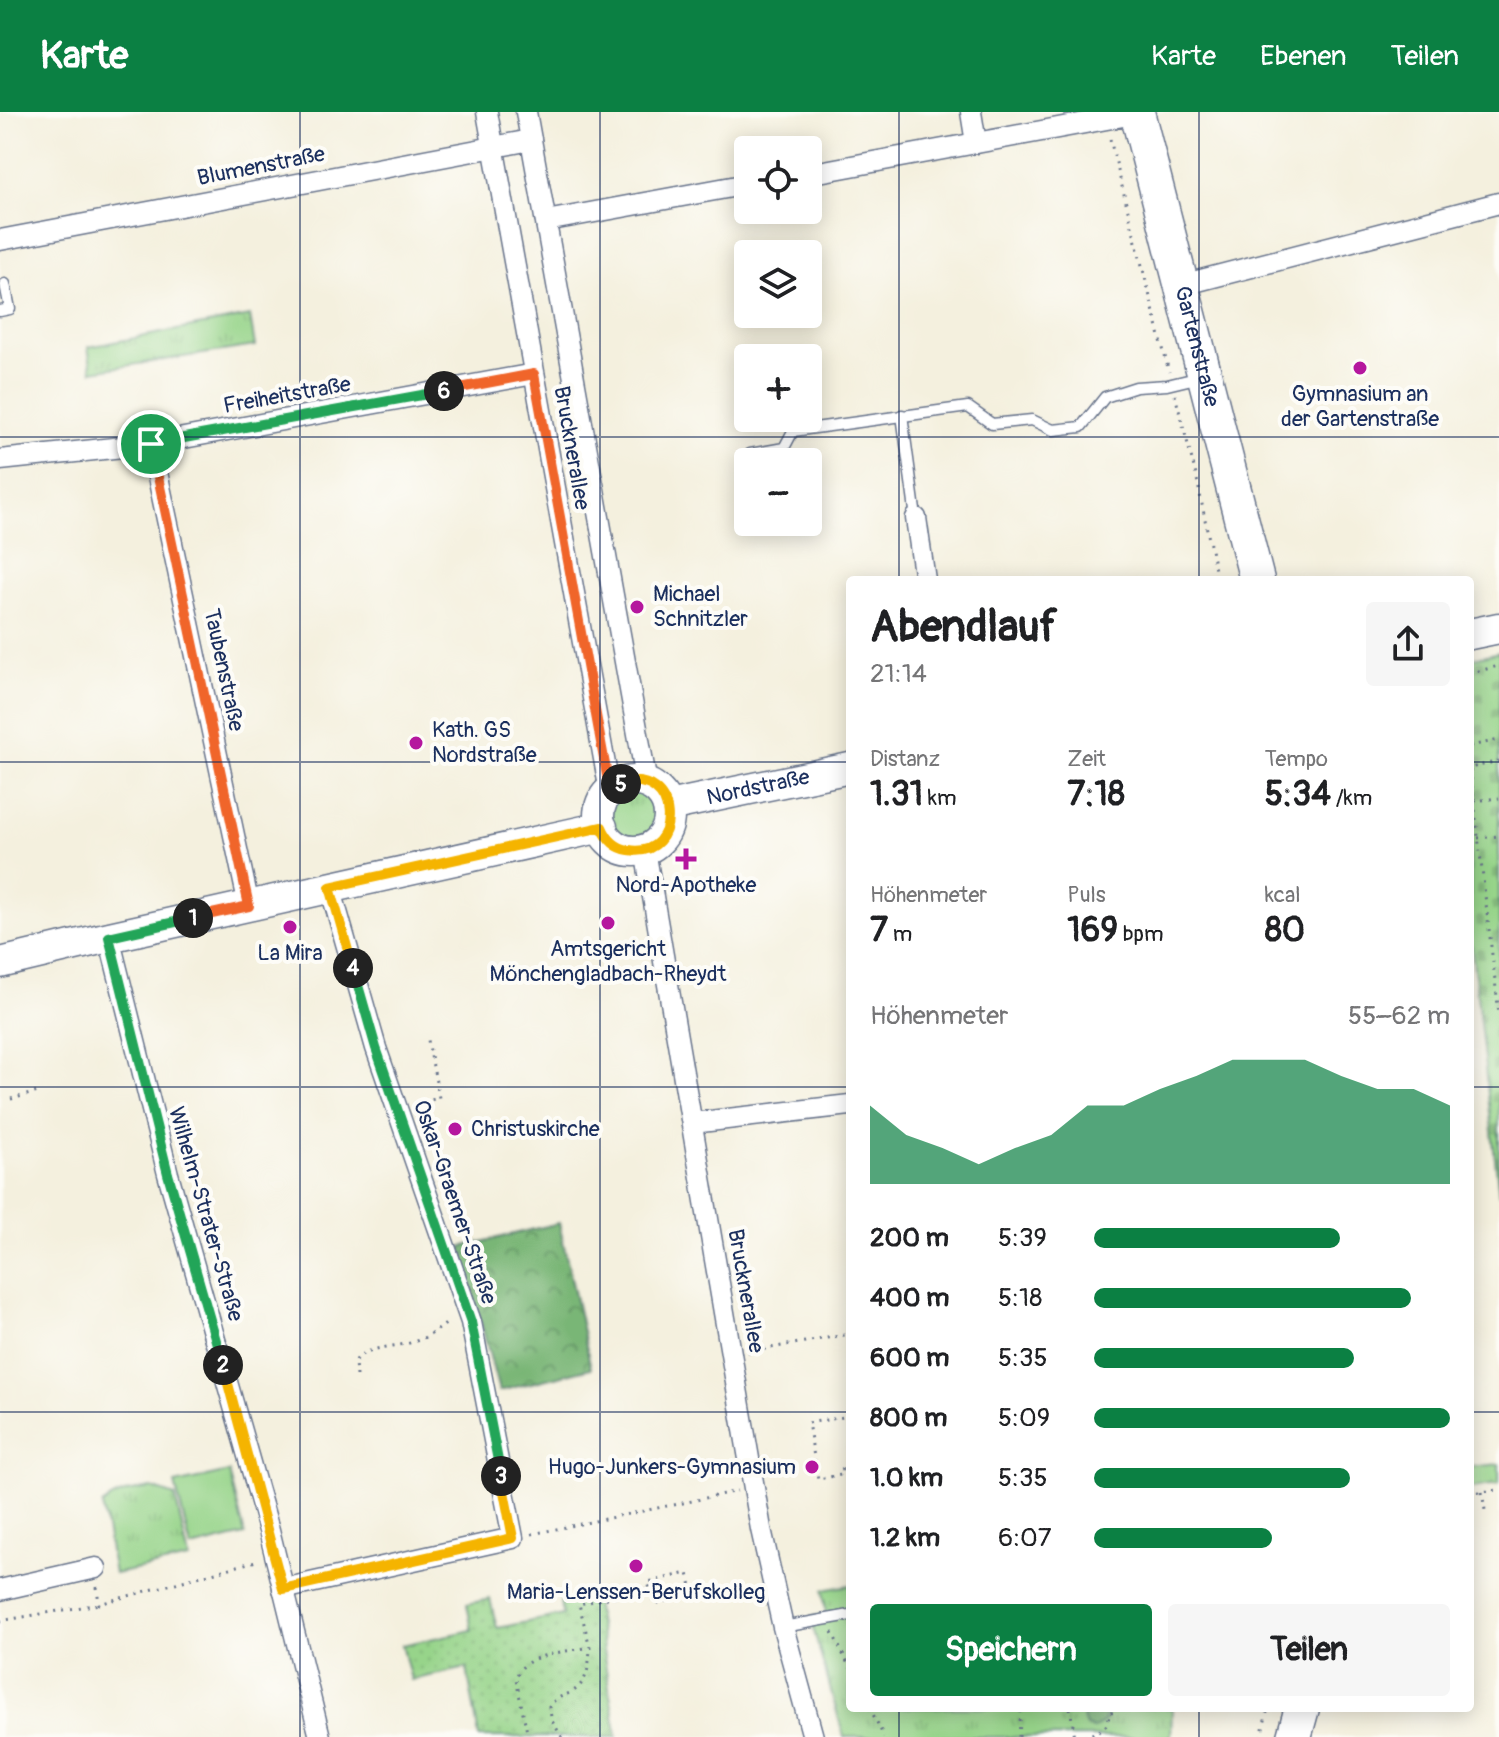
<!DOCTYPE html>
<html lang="de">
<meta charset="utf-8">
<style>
:root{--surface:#fff;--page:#f6f6f6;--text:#202124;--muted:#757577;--accent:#0b8043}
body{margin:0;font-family:Pangolin,sans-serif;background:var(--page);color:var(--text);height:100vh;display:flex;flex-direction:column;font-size:30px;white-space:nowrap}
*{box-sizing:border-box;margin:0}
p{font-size:26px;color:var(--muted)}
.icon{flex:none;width:44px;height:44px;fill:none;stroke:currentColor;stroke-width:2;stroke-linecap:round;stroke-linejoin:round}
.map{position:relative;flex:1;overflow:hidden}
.drawer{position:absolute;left:846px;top:464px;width:628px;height:1136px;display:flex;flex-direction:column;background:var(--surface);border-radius:8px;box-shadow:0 4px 20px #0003}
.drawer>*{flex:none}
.controls{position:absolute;left:734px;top:24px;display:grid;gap:16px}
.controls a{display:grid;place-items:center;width:88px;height:88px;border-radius:8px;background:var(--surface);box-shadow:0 4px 20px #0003;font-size:40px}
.pin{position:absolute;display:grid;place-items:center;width:68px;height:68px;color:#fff;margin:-34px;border:4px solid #fff;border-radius:50%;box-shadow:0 2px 8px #0007}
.km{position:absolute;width:40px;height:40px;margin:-20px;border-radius:50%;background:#222;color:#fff;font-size:22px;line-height:40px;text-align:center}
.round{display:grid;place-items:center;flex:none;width:84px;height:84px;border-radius:8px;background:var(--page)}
.summary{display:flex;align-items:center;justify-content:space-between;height:136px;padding:0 24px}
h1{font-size:44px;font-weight:800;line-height:60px}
.metrics{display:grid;grid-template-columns:repeat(3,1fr);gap:12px;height:136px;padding:8px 24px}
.metrics div{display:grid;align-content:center}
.metrics b{font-size:34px;font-weight:800}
.metrics small{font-size:22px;font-weight:400}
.metrics p{font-size:22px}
.chart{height:224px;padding:16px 24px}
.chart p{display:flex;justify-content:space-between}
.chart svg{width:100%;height:144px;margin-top:8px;fill:var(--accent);opacity:.7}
.cta{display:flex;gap:16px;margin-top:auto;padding:16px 24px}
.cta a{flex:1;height:92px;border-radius:8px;background:var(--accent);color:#fff;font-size:32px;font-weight:800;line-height:92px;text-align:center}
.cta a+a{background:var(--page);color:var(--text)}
ul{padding:0 24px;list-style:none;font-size:26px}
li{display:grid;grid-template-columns:128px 96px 1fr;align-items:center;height:60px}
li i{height:20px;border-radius:10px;background:var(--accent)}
header{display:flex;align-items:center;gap:48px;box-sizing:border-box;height:112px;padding:0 40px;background:var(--accent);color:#fff}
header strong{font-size:38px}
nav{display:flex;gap:44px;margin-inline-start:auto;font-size:28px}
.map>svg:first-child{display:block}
.grass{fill:url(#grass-tufts);stroke:#598274;stroke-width:2}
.forest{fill:url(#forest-crowns);stroke:#4a726a;stroke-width:2}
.cemetery{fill:url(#cemetery-stones);stroke:#598274;stroke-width:2}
.garden{fill:url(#garden-dots);stroke:#598274;stroke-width:2}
.pitch{fill:#97d48a;stroke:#598274;stroke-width:2}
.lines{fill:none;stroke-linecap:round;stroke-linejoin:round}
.lane-casing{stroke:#67738b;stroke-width:13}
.street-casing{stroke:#67738b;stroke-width:23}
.secondary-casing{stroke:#67738b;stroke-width:33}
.primary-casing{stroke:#67738b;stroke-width:37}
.path{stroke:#67738b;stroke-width:3;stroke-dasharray:2 6;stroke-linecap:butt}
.lane{stroke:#fff;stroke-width:10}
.street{stroke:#fff;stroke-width:20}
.secondary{stroke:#fff;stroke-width:30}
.primary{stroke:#fff;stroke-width:34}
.split-1-casing{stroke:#fff;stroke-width:16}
.split-2-casing{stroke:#fff;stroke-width:16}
.split-3-casing{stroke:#fff;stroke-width:16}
.split-4-casing{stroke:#fff;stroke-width:16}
.split-5-casing{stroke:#fff;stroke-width:16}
.split-6-casing{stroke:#fff;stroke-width:16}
.split-7-casing{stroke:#fff;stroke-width:16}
.split-1{stroke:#f0652b;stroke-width:10}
.split-2{stroke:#22a559;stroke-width:10}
.split-3{stroke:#f5b400;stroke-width:10}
.split-4{stroke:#22a559;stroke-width:10}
.split-5{stroke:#f5b400;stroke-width:10}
.split-6{stroke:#f0652b;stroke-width:10}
.split-7{stroke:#22a559;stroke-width:10}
.grid{fill:none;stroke:#1b2f5e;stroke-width:2;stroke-opacity:0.55}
.poi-dot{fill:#b5179e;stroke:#fdfcf7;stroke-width:3}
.labels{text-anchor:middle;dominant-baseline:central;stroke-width:8;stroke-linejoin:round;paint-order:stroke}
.street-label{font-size:22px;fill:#1b2f5e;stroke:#fdfcf7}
.poi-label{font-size:22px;fill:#1b2f5e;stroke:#fdfcf7}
</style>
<header>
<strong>Karte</strong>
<nav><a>Karte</a><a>Ebenen</a><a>Teilen</a></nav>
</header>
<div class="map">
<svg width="1499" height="1625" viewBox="0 0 1499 1625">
<defs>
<pattern id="grass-tufts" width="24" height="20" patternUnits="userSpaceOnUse" patternTransform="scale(2)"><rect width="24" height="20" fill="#97d48a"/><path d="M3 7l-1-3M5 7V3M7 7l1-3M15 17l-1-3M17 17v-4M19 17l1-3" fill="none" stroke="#82b67a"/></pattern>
<pattern id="forest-crowns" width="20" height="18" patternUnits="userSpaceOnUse" patternTransform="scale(2)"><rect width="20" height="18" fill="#79b676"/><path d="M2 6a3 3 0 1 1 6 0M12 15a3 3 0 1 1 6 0" fill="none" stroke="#629464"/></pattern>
<pattern id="cemetery-stones" width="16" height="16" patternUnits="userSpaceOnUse" patternTransform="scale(2)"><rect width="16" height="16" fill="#97d48a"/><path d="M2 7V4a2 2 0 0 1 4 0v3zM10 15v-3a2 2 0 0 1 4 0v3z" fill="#82b67a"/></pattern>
<pattern id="garden-dots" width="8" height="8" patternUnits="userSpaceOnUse" patternTransform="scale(2)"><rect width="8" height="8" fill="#97d48a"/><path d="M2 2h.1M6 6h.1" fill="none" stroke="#82b67a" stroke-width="1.8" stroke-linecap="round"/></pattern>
</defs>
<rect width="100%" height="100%" fill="#fdfcf7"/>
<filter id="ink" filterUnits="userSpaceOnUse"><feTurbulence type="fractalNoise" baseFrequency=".0125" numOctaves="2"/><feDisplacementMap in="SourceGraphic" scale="16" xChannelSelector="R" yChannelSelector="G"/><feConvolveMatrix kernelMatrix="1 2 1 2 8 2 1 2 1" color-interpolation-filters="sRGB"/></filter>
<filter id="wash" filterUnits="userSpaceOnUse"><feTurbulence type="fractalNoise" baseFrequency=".006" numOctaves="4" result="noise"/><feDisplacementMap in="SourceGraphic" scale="32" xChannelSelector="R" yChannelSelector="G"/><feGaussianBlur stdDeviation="1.8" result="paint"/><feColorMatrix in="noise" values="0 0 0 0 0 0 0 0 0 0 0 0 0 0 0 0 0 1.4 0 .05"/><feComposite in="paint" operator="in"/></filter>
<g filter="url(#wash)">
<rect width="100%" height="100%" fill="#f4f0de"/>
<g class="grass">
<path d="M250,204L255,234L92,259L88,235Z"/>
<circle cx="635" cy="703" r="25"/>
<path d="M1499,1352V1372L1470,1376V1355Z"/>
<path d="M152,1376L175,1384L189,1447L114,1462L102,1393C118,1381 132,1378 152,1376Z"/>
<path d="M850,1473V1596H1172L1171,1625H844L810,1505L826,1502L823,1478Z"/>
</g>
<g class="forest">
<path d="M559,1111L591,1256L499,1279L461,1135Z"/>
<path d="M1079,1596H1104L1105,1609L1093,1617L1086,1614Z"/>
</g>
<path class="cemetery" d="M1499,540V1083L1470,820V547Z"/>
<path class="garden" d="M594,1483L617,1625H479L467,1556L411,1568L402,1533L472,1518L467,1492L490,1487L497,1516L563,1503L560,1490Z"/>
<path class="pitch" d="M229,1360L245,1423L191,1436L175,1372Z"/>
</g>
<g filter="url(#ink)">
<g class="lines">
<defs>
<g id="lane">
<path d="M0,199L10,197L5,172"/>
<path d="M902,303L916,406"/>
<path d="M750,342L784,336L793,319L968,295L992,312L1032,308L1053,318L1081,315L1105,285L1136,275L1167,273L1192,267"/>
<path d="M783,1515L850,1503"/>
</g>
<g id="street">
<path d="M487,0L610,680"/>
<path d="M526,0L647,672"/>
<path d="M971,0L976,31"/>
<path d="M808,62L1123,4"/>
<path d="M546,109L748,72"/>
<path d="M0,128L531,28"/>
<path d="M1182,173L1499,91"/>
<path d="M151,332L249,794"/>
<path d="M0,348L151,332L534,262"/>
<path d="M916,406L925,468"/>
<path d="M645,738L761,1417L783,1515L813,1625"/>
<path d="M109,825L168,1062L269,1418L320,1625"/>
<path d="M692,1011L850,993"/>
<path d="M283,1477L513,1426L471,1210L376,936L330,775"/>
<path d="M0,1478L96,1456"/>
</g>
<g id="secondary">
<path d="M1470,522L1499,516"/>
<circle cx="634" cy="704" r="35"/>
<path id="s1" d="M668,694L850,656"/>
<path d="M0,851L109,825L602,715"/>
</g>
<g id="primary">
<path id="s2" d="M1137,0L1257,468"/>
<path d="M1294,1625L1302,1596"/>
</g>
</defs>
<use href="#lane" class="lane-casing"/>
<use href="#street" class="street-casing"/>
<use href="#secondary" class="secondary-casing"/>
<use href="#primary" class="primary-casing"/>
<g class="path">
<path d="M1110,27L1169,260"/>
<path d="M1175,283L1197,367L1217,468"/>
<path d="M1470,561L1499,554"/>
<path d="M1470,634L1499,628"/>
<path d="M1499,649L1470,656L1499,902"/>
<path d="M1474,689L1499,686"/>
<path d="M1478,726L1499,724"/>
<path d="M11,987L38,980"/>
<path d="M416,991L439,986L427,923"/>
<path d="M748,1240L850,1222"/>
<path d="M356,1264L355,1250C364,1233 399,1236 416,1229C429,1224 439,1218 449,1209"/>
<path d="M850,1304L808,1311L818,1367L841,1363V1358L850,1356"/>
<path d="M1482,1380L1485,1398"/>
<path d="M1470,1381L1499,1378"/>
<path d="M674,1393L737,1379"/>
<path d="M532,1422L667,1394"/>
<path d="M97,1475L99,1492L256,1449"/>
<path d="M0,1509L99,1492"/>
<path d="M832,1520L850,1556"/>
<path d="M870,1596L884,1625"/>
<path d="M1070,1596L1075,1625"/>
<path d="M528,1625L516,1567C521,1541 567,1540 590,1535L579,1492L650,1477L654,1492L693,1483L688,1461L648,1470L650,1477"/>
<path d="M562,1625L552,1609L549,1595C555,1586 560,1585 570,1581C588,1572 589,1554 590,1536"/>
<path d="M1019,1625L1021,1596"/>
<path d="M1084,1625C1098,1619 1110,1618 1109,1601L1119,1597L1140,1599L1143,1596"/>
<path d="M1261,1625L1268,1596"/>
</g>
<use href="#lane" class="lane"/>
<use href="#street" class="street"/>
<use href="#secondary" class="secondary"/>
<use href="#primary" class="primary"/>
</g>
</g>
<g class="lines" filter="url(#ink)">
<defs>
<path id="split-1" d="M151,332L249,794L193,806"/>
<path id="split-2" d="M193,806L109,825L168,1062L223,1253"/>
<path id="split-3" d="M223,1253L283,1477L513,1426L501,1364"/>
<path id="split-4" d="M353,856L376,936L471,1210L501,1364"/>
<path id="split-5" d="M353,856L330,775L602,715C607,727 615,736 629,738C684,747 680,655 621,672"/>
<path id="split-6" d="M444,279L534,262L610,680L621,672"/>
<path id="split-7" d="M151,332L444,279"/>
</defs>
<use href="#split-1" class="split-1-casing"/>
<use href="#split-2" class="split-2-casing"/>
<use href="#split-3" class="split-3-casing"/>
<use href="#split-4" class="split-4-casing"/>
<use href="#split-5" class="split-5-casing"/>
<use href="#split-6" class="split-6-casing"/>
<use href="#split-7" class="split-7-casing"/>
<use href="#split-1" class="split-1"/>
<use href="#split-2" class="split-2"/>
<use href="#split-3" class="split-3"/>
<use href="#split-4" class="split-4"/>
<use href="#split-5" class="split-5"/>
<use href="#split-6" class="split-6"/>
<use href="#split-7" class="split-7"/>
</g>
<path class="grid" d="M300,0V1625M600,0V1625M899,0V468M1199,0V468M0,325H1499M0,650H850M1470,650H1499M0,975H850M1470,975H1499M0,1300H850M1470,1300H1499M899,1596V1625M1199,1596V1625"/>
<g class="poi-dot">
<circle cx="1360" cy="256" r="8"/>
<circle cx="637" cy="495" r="8"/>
<circle cx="416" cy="631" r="8"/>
<path d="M682 735h8v8h8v8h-8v8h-8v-8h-8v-8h8z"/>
<circle cx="608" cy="811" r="8"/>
<circle cx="290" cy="815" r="8"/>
<circle cx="455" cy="1017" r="8"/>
<circle cx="812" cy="1355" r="8"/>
<circle cx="636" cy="1454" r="8"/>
</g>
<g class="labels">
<g class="street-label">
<text transform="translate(261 54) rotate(-11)">Blumenstraße</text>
<text stroke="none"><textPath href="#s2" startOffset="242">Gartenstraße</textPath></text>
<text transform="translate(287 283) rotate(-10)">Freiheitstraße</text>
<text transform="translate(572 336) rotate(80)">Brucknerallee</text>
<text transform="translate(224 558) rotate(78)">Taubenstraße</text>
<text stroke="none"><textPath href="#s1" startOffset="92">Nordstraße</textPath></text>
<text transform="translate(455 1090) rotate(71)">Oskar-Graemer-Straße</text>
<text transform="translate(206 1102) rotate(74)">Wilhelm-Strater-Straße</text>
<text transform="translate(746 1179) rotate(80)">Brucknerallee</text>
</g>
<g class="poi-label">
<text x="1360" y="282">Gymnasium an<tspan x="1360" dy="25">der Gartenstraße</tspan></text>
<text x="653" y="482" text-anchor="start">Michael<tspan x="653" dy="25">Schnitzler</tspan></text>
<text x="432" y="618" text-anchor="start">Kath. GS<tspan x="432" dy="25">Nordstraße</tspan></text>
<text x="686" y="773">Nord-Apotheke</text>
<text x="608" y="837">Amtsgericht<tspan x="608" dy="25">Mönchengladbach-Rheydt</tspan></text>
<text x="290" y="841">La Mira</text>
<text x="471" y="1017" text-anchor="start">Christuskirche</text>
<text x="796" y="1355" text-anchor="end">Hugo-Junkers-Gymnasium</text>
<text x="636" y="1480">Maria-Lenssen-Berufskolleg</text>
</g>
</g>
</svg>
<div class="controls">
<a><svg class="icon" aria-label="locate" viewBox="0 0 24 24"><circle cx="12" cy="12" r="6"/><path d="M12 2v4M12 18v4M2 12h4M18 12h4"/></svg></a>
<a><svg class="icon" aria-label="layers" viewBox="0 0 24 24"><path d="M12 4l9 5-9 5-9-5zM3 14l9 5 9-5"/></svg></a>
<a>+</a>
<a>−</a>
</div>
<div class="pin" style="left:151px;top:332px;background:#1e9e55"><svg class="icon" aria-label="arrive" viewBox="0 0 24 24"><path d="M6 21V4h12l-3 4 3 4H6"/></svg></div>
<b class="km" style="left:193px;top:806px">1</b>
<b class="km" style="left:223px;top:1253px">2</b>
<b class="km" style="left:501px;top:1364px">3</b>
<b class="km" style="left:353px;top:856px">4</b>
<b class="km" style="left:621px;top:672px">5</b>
<b class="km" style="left:444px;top:279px">6</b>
<section class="drawer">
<div class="summary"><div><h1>Abendlauf</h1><p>21:14</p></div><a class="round"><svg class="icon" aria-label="share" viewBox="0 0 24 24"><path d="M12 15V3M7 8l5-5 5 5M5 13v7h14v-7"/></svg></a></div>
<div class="metrics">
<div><p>Distanz</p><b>1.31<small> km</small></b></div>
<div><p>Zeit</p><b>7:18</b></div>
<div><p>Tempo</p><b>5:34<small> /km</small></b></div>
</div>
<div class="metrics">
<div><p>Höhenmeter</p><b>7<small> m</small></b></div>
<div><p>Puls</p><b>169<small> bpm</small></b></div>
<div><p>kcal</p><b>80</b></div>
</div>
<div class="chart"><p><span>Höhenmeter</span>55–62 m</p>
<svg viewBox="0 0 160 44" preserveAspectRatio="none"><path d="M0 44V20L10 29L20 33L30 38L40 33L50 29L60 20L70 20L80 15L90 11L100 6L110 6L120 6L130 11L140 15L150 15L160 20V44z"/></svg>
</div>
<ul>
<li><b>200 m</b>5:39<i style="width:69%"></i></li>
<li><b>400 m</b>5:18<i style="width:89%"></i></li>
<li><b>600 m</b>5:35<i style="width:73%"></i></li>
<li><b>800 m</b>5:09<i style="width:100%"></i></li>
<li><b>1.0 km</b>5:35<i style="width:72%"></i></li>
<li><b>1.2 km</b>6:07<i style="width:50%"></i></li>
</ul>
<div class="cta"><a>Speichern</a><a>Teilen</a></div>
</section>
</div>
